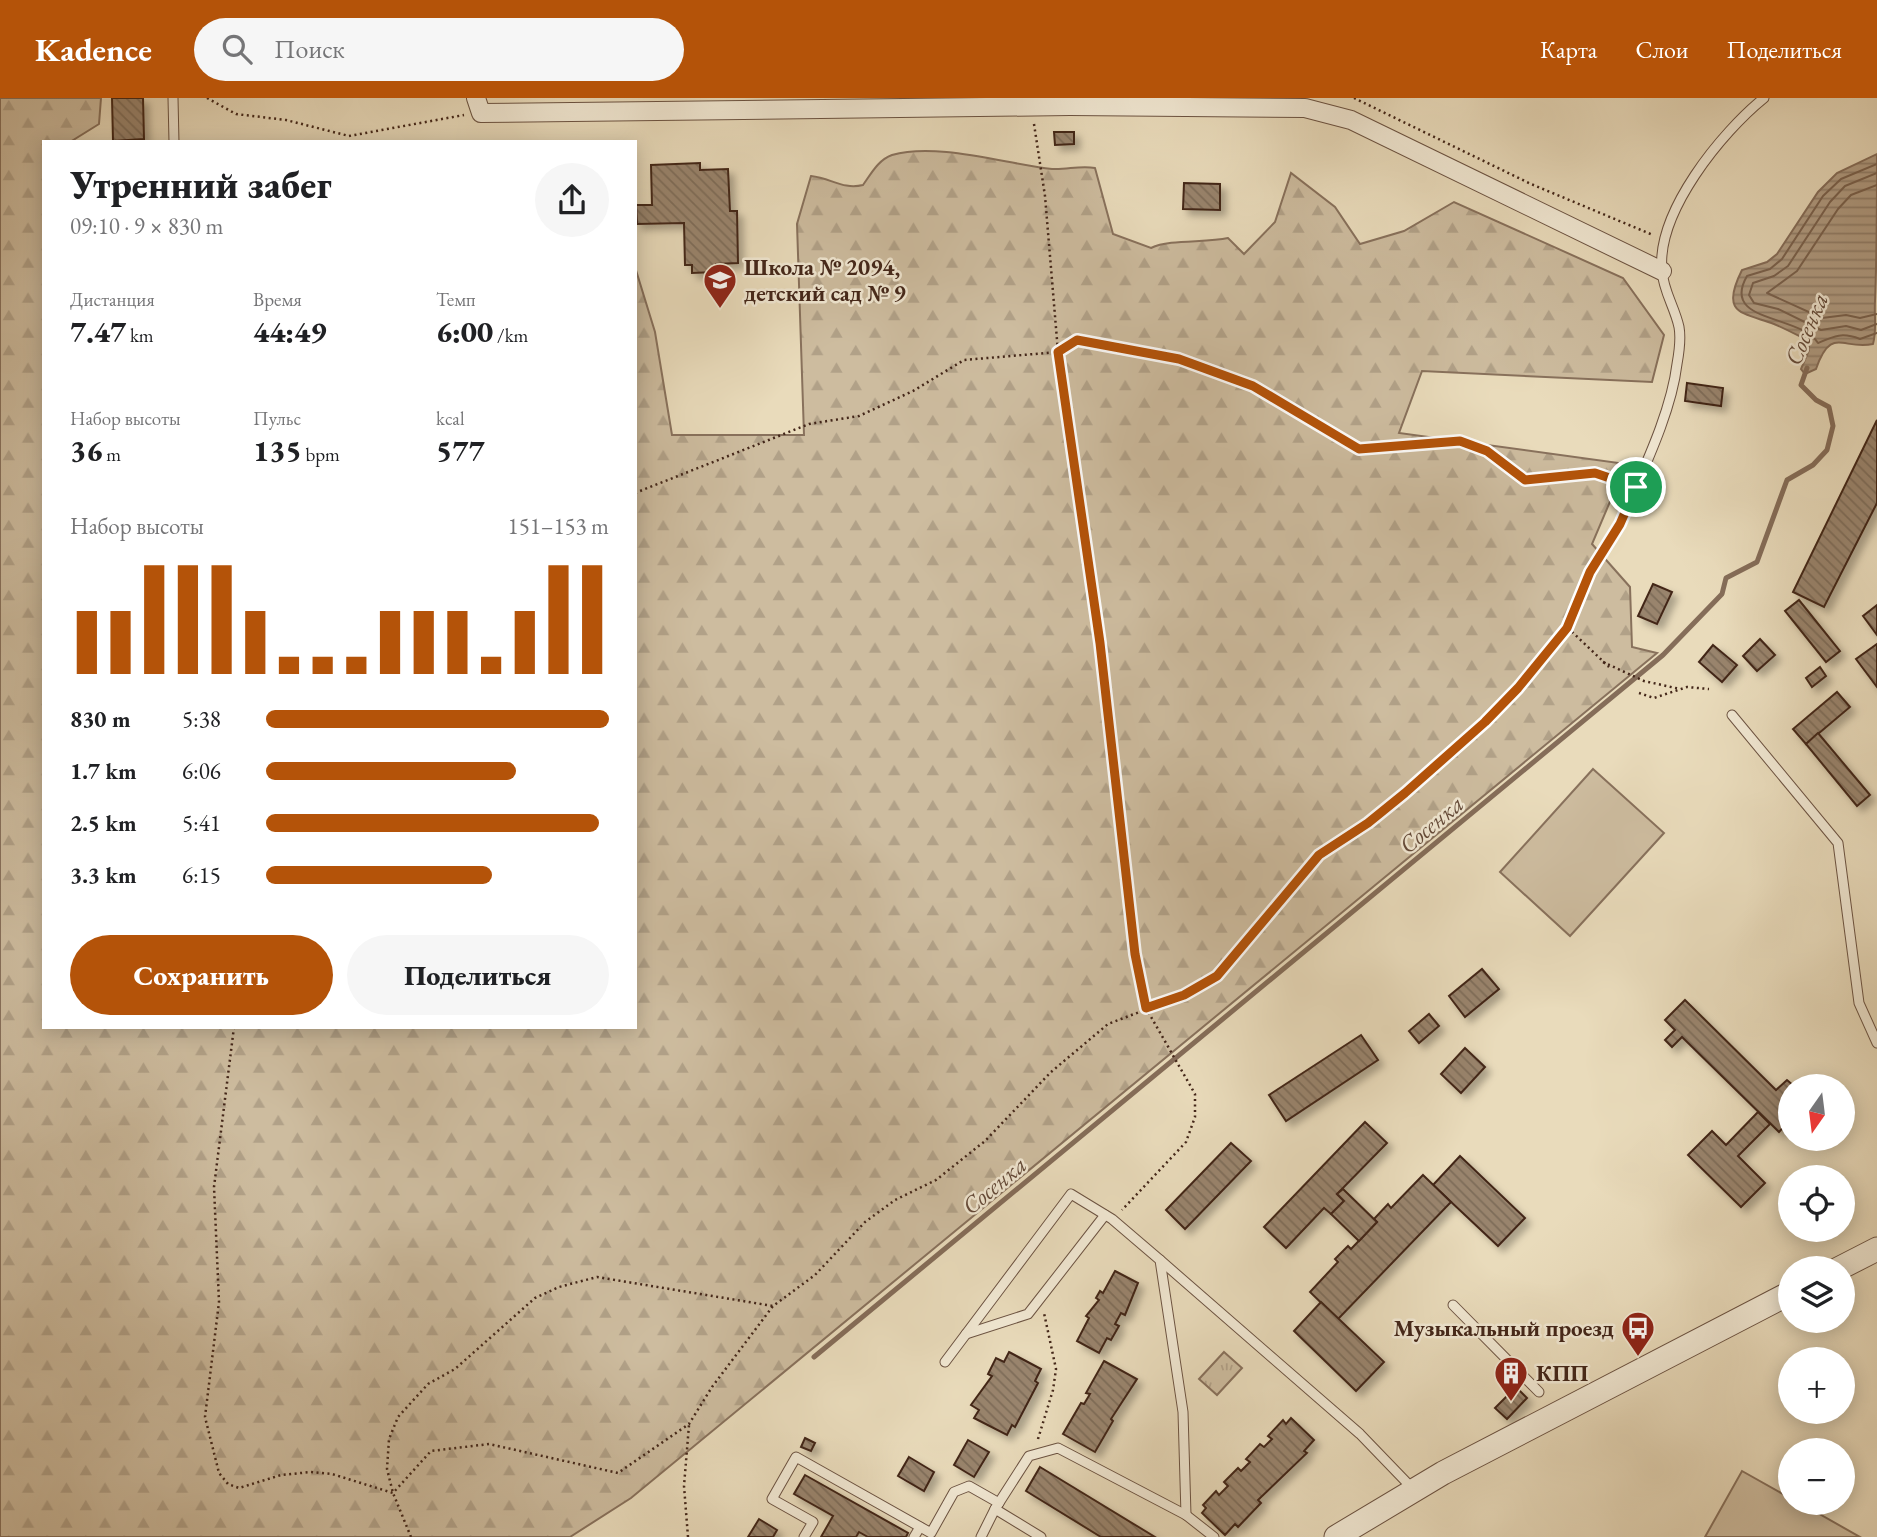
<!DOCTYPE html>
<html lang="ru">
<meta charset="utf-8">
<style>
:root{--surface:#fff;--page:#f6f6f6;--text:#202124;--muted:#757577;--accent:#b45309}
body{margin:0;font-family:"EB Garamond",serif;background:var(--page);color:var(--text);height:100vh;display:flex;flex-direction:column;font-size:26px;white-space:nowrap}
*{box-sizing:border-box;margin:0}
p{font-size:23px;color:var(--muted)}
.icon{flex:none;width:38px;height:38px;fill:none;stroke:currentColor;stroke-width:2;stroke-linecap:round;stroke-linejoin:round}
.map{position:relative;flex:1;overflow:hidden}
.sheet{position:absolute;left:42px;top:42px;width:595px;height:889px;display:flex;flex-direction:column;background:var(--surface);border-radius:0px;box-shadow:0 4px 18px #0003}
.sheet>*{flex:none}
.needle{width:46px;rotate:194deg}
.controls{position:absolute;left:1778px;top:976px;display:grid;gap:14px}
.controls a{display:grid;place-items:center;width:77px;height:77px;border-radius:50%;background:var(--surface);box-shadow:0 4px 18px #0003;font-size:35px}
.pin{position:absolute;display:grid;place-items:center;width:60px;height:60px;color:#fff;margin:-30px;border:4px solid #fff;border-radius:50%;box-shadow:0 2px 7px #0007}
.round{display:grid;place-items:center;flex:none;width:74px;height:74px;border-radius:37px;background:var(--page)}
.summary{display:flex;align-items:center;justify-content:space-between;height:119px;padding:0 28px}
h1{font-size:38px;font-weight:800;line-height:52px}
.figures{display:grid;grid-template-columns:repeat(3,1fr);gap:10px;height:119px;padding:7px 28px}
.figures div{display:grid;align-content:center}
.figures b{font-size:30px;font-weight:800}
.figures small{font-size:19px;font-weight:400}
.figures p{font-size:19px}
.chart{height:196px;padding:14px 28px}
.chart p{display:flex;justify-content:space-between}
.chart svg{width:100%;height:126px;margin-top:7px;stroke:var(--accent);stroke-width:6}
.primary-button{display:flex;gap:14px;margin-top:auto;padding:14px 28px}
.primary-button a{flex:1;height:80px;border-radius:42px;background:var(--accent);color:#fff;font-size:28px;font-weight:800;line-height:80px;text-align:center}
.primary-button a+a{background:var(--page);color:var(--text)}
ul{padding:0 28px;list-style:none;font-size:23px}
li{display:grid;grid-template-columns:112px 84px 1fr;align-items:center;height:52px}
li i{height:18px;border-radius:9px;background:var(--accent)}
header{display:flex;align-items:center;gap:42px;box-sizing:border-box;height:98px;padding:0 35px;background:var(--accent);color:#fff}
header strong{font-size:33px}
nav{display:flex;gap:38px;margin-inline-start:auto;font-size:24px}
.search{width:490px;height:63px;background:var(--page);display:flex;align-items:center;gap:18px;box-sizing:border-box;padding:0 24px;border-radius:38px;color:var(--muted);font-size:26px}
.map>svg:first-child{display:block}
.forest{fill:url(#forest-firs);stroke:#88715c;stroke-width:2}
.park{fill:url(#park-tufts);stroke:#88715c;stroke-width:2}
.pitch{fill:#cdbc9f;stroke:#88715c;stroke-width:2}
.water{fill:url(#water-rules);stroke:#856d59;stroke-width:2}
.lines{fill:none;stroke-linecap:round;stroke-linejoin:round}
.shore{stroke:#7a624e;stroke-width:2}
.stream{stroke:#856d59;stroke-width:5}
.building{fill:url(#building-back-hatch);stroke:#432619;stroke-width:2;filter:url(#shadow)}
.service-casing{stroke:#6c5342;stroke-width:11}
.minor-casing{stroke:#6c5342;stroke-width:20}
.tertiary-casing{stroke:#6c5342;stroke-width:25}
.path{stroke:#432619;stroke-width:2.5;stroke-dasharray:2 3.5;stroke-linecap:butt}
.service{stroke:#f1e8d3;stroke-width:9}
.minor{stroke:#f1e8d3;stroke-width:18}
.tertiary{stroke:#f1e8d3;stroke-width:23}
.route-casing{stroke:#fff;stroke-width:14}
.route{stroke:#b45309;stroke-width:9}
.labels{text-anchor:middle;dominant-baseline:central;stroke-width:5;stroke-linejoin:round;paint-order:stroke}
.poi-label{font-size:23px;font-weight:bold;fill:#432619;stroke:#f1e8d3;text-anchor:start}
.water-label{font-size:24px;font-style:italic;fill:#644a39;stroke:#f1e8d3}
</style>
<header>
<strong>Kadence</strong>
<div class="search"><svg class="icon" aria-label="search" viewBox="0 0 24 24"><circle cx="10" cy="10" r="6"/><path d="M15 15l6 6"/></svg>Поиск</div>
<nav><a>Карта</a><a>Слои</a><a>Поделиться</a></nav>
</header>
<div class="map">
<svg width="1877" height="1439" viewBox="0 0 1877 1439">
<defs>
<pattern id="forest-firs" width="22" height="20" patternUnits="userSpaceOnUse" patternTransform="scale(1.75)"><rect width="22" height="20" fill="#cdbc9f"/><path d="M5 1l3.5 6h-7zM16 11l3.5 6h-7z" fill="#b1a188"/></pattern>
<pattern id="park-tufts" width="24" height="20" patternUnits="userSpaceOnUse" patternTransform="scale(1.75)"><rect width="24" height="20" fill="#cdbc9f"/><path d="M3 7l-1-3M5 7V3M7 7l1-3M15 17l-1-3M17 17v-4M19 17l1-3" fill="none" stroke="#b1a188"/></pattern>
<pattern id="water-rules" width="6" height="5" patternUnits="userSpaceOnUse" patternTransform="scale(1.75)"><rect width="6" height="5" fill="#b19d84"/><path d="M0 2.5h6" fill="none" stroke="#92806b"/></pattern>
<pattern id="building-back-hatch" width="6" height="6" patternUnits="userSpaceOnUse" patternTransform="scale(1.75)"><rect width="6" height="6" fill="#99846d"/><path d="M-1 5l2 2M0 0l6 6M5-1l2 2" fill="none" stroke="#7e6c59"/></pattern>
<filter id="shadow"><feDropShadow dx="5.5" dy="5.5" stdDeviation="3.5" flood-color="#0004"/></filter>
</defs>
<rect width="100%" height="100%" fill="#e9dbbb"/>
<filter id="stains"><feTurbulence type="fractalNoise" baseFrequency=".00286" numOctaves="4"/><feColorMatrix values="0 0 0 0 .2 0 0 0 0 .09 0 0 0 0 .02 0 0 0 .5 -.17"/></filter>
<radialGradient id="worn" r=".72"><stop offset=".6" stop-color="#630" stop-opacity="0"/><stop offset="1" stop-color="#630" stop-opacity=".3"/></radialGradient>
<path class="forest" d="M0,0H101L99,26L70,44H44V929H635V169L655,234L672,337H804L797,126L811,78C831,80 843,92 863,87C871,76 878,62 892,57C937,44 1006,66 1052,71C1067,72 1080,67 1095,70L1113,136L1151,150C1170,141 1205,145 1228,140L1244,156L1275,124L1291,75L1335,109L1360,146L1404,133L1454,104L1623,180L1664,237L1652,284L1422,273L1399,335L1626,366L1592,446L1630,489L1632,549L1657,555L631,1400L570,1439H0Z"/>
<path class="park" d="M1224,1254L1242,1270L1217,1297L1199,1281Z"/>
<g class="pitch">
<path d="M1593,671L1664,735L1570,838L1500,774Z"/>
<path d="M1742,1373L1790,1400V1405H1800L1860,1439H1705Z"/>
</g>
<path class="water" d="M1877,56C1877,105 1877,155 1875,203C1874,218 1877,232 1873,246C1842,252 1831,228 1816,271L1805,276L1801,271L1809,252V243C1797,237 1786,231 1774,226C1741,214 1720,216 1742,172L1767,164L1777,156L1818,94L1837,75Z"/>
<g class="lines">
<g class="shore">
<path d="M1877,66L1841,81L1823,98L1782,161L1770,171L1747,178C1720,225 1799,216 1818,245C1834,238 1842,234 1860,241L1877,235"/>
<path d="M1877,75L1845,88L1830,104L1788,168L1774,178L1753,185L1749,197L1754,205L1778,211L1821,232L1846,228L1861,232L1877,226"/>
<path d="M1877,87L1851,97L1838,111L1797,173L1767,195L1822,220L1846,217L1860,220L1877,216"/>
</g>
<path class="stream" d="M814,1259L1663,557L1722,496L1726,480L1757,464L1787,382L1813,367L1827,352L1833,328L1829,309L1816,302L1801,287L1807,270"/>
</g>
<g class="building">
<path d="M112,0H143L144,41L113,43Z"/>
<path d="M1054,34H1074V46L1055,47Z"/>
<path d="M700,65V72L728,71L730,113H737L738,165L716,166V174L692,175V167H685L684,125L637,126L636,107H652L651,67Z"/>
<path d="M1184,85L1220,86V112L1183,111Z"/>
<path d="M1687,285L1723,290L1721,308L1685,303Z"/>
<path d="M1877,322V405L1824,509L1793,494Z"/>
<path d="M1653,486L1672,494L1657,526L1638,518Z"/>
<path d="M1799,502L1840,553L1826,564L1785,513Z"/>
<path d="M1877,507V537L1863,518Z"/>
<path d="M1760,541L1775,557L1757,573L1743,558Z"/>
<path d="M1877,546V589L1856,561Z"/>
<path d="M1713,547L1737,567L1722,584L1699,564Z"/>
<path d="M1820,569L1826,578L1812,589L1806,580Z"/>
<path d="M1837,594L1850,609L1806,646L1793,631Z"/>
<path d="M1818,635L1870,697L1857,708L1806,646Z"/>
<path d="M1482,871L1499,891L1465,919L1449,898Z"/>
<path d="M1685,902L1776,992L1787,982L1794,988L1783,999L1790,1006V1022L1779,1034L1682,939L1672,949L1665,942L1675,932L1665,922Z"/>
<path d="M1429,916L1439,928L1419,945L1409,933Z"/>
<path d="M1361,937L1378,962L1286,1023L1269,997Z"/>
<path d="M1465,950L1485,969L1461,995L1441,976Z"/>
<path d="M1758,1014L1770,1026L1738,1058L1765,1085L1741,1109L1688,1057L1712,1033L1726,1047Z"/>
<path d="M1365,1024L1387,1045L1337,1096L1344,1103L1331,1116L1324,1110L1286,1150L1264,1129Z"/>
<path d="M1231,1045L1251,1063L1185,1131L1166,1112Z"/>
<path d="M1460,1058L1525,1120L1498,1148L1433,1087Z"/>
<path d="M1423,1077L1451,1104L1338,1221L1310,1194L1338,1164L1335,1161L1348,1148L1351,1151L1377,1124L1374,1121L1388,1106L1391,1110Z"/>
<path d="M1343,1091L1377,1124L1359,1143L1331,1116L1344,1103L1337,1096Z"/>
<path d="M1115,1173L1138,1185L1125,1217L1121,1215L1115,1226L1119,1228L1111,1242L1107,1240L1099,1255L1077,1243L1089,1220L1086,1218L1099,1202L1096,1200L1100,1193L1103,1195Z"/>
<path d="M1321,1204L1384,1264L1356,1293L1294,1233Z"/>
<path d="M1009,1254L1041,1271L1035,1283L1038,1285L1015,1329L1012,1327L1007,1337L974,1320L979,1312L971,1307L992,1278L988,1276L996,1260L1004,1264Z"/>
<path d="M1104,1263L1137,1281L1111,1321L1113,1323L1095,1354L1063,1336L1081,1305L1084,1306L1090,1296L1086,1295Z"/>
<path d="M1516,1289L1527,1300L1507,1321L1495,1310Z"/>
<path d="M1291,1320L1314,1342L1304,1353L1307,1355L1258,1402L1261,1405L1238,1429L1235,1426L1225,1437L1202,1415L1206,1410L1203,1407L1216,1393L1219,1397L1228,1388L1224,1384L1238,1370L1241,1373L1250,1364L1246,1361L1260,1346L1264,1349L1272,1341L1268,1338L1283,1322L1286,1326Z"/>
<path d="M805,1340L815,1345L811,1353L801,1349Z"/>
<path d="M968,1342L989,1354L974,1379L954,1367Z"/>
<path d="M909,1359L934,1374L924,1393L898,1378Z"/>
<path d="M1040,1369L1155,1439H1101L1026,1393Z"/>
<path d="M805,1377L908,1435L906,1439H868L859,1434L856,1439H821L833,1418L794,1396Z"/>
<path d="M759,1421L777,1432L773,1439H748Z"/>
</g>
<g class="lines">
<defs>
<g id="service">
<path d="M173,0L174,44"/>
<path d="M1620,426C1640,378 1671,317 1677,266C1679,255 1681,240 1679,229C1675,210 1663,192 1662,173C1656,114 1722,34 1764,0"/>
<path d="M1732,617L1838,745L1859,905L1877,945"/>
<path d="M1160,1162L1360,1336L1413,1391"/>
<path d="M1453,1207L1539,1294"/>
<path d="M966,1236L1028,1216L1105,1117"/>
<path d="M945,1264L1071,1096L1112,1121L1160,1162L1183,1314L1186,1417"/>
<path d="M995,1411L1029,1358L1058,1350L1186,1417L1214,1439"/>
<path d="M804,1439L813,1424L772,1401L796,1359L931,1435L954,1394L969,1388L999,1405"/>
<path d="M914,1439L920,1429"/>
<path d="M981,1439L995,1411L1041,1439"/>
</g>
<path id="minor" d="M476,0L481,15L1070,8L1305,10L1351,22L1662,173"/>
<g id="tertiary">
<path d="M1838,1171L1877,1151"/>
<path d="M1336,1439L1443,1375L1790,1195"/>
</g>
</defs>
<use href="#service" class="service-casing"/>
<use href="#minor" class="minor-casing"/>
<use href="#tertiary" class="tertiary-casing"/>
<g class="path">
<path d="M207,0L236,16L286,22L349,38L464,17"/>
<path d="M1354,0L1531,86L1653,137"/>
<path d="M1034,26L1045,98L1058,254L1100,545L1134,856L1146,910L1195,996V1019L1186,1044L1122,1112"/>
<path d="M635,395L809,326L859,318L913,293L964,262L1058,254L1077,242L1179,261L1253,288L1359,351L1460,343L1487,353L1525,382L1595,375L1626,386"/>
<path d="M1568,530L1609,569"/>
<path d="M1603,564L1644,583L1680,591"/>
<path d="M1639,595L1654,600L1687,589L1709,591"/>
<path d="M234,929L214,1089L219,1204L205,1319L219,1375L228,1386L239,1390L281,1377L311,1374L332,1376L393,1395L431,1353L489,1346L618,1375L689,1326L712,1289L773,1208L815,1177L865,1124L895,1102L936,1082L985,1043L1051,974L1108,926L1184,897L1217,878L1319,757L1368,725L1405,695L1485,624L1550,554L1568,530L1590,474L1614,437"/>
<path d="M1038,1341L1053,1292L1056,1271L1044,1215"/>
<path d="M411,1439L393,1395L387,1371L389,1341L398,1319L428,1286L455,1271L535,1200L559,1189L597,1179L773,1208"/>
<path d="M688,1439L684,1388L689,1327"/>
</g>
<use href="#service" class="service"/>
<use href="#minor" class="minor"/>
<use href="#tertiary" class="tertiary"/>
</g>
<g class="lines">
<defs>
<path id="route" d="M1077,242L1179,261L1253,288L1359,351L1460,343L1487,353L1525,382L1595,375L1636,389L1620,426L1590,474L1567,530L1518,590L1485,624L1405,695L1368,725L1319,757L1217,878L1184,897L1146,910L1135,856L1100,545L1058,254Z"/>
</defs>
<use href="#route" class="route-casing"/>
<use href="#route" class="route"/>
</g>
<defs>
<symbol id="school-pin" viewBox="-11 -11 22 30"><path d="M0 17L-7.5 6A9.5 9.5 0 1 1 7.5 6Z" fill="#8f2418" stroke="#f1e8d3"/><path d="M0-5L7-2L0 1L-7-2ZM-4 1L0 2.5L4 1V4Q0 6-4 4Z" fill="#fff"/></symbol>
<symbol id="bus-pin" viewBox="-11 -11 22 30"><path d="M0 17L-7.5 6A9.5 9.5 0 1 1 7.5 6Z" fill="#8f2418" stroke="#f1e8d3"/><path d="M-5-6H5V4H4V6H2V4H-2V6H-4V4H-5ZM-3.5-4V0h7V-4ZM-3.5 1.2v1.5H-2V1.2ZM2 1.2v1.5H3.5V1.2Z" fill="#fff"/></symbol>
<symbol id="building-pin" viewBox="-11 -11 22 30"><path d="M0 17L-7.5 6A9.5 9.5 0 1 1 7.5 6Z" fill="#8f2418" stroke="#f1e8d3"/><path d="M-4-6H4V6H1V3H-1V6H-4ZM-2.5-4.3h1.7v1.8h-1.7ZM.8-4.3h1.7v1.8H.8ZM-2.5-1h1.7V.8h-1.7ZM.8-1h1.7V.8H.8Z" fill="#fff"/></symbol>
</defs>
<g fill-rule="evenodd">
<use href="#school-pin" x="701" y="163" width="38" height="52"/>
<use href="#bus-pin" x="1619" y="1211" width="38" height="52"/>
<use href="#building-pin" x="1492" y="1256" width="38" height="52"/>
</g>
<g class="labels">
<g class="poi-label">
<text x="744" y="169">Школа № 2094,<tspan x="744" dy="26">детский сад № 9</tspan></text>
<text x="1614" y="1230" text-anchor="end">Музыкальный проезд</text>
<text x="1536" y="1275">КПП</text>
</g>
<g class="water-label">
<text transform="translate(1806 231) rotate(-67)">Сосенка</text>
<text transform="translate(1431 726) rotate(-40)">Сосенка</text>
<text transform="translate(994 1087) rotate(-40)">Сосенка</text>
</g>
</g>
<rect width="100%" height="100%" filter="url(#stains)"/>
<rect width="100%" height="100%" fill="url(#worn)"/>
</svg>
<div class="controls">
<a><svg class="needle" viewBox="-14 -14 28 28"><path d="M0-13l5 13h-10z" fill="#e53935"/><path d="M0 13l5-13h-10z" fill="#757577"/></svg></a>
<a><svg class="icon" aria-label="locate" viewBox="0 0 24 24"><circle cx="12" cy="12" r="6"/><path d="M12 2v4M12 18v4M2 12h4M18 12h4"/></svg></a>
<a><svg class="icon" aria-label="layers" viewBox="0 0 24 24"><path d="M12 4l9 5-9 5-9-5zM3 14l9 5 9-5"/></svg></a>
<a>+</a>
<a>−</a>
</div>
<div class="pin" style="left:1636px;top:389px;background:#1e9e55"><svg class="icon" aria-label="arrive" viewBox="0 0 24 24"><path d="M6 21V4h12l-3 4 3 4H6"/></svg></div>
<section class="sheet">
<div class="summary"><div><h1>Утренний забег</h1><p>09:10 · 9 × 830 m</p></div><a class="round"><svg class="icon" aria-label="share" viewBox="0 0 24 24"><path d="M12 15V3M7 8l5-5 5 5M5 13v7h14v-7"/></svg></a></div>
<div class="figures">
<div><p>Дистанция</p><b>7.47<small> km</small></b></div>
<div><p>Время</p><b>44:49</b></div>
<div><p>Темп</p><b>6:00<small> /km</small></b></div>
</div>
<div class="figures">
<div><p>Набор высоты</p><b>36<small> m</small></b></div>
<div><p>Пульс</p><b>135<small> bpm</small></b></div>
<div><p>kcal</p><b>577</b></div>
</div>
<div class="chart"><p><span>Набор высоты</span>151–153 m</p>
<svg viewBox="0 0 160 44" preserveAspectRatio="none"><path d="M5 44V22M15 44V22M25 44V6M35 44V6M45 44V6M55 44V22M65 44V38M75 44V38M85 44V38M95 44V22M105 44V22M115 44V22M125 44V38M135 44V22M145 44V6M155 44V6"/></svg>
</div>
<ul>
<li><b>830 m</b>5:38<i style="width:100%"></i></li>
<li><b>1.7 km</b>6:06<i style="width:73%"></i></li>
<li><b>2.5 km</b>5:41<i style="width:97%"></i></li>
<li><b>3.3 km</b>6:15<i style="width:66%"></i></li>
</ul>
<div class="primary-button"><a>Сохранить</a><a>Поделиться</a></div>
</section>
</div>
